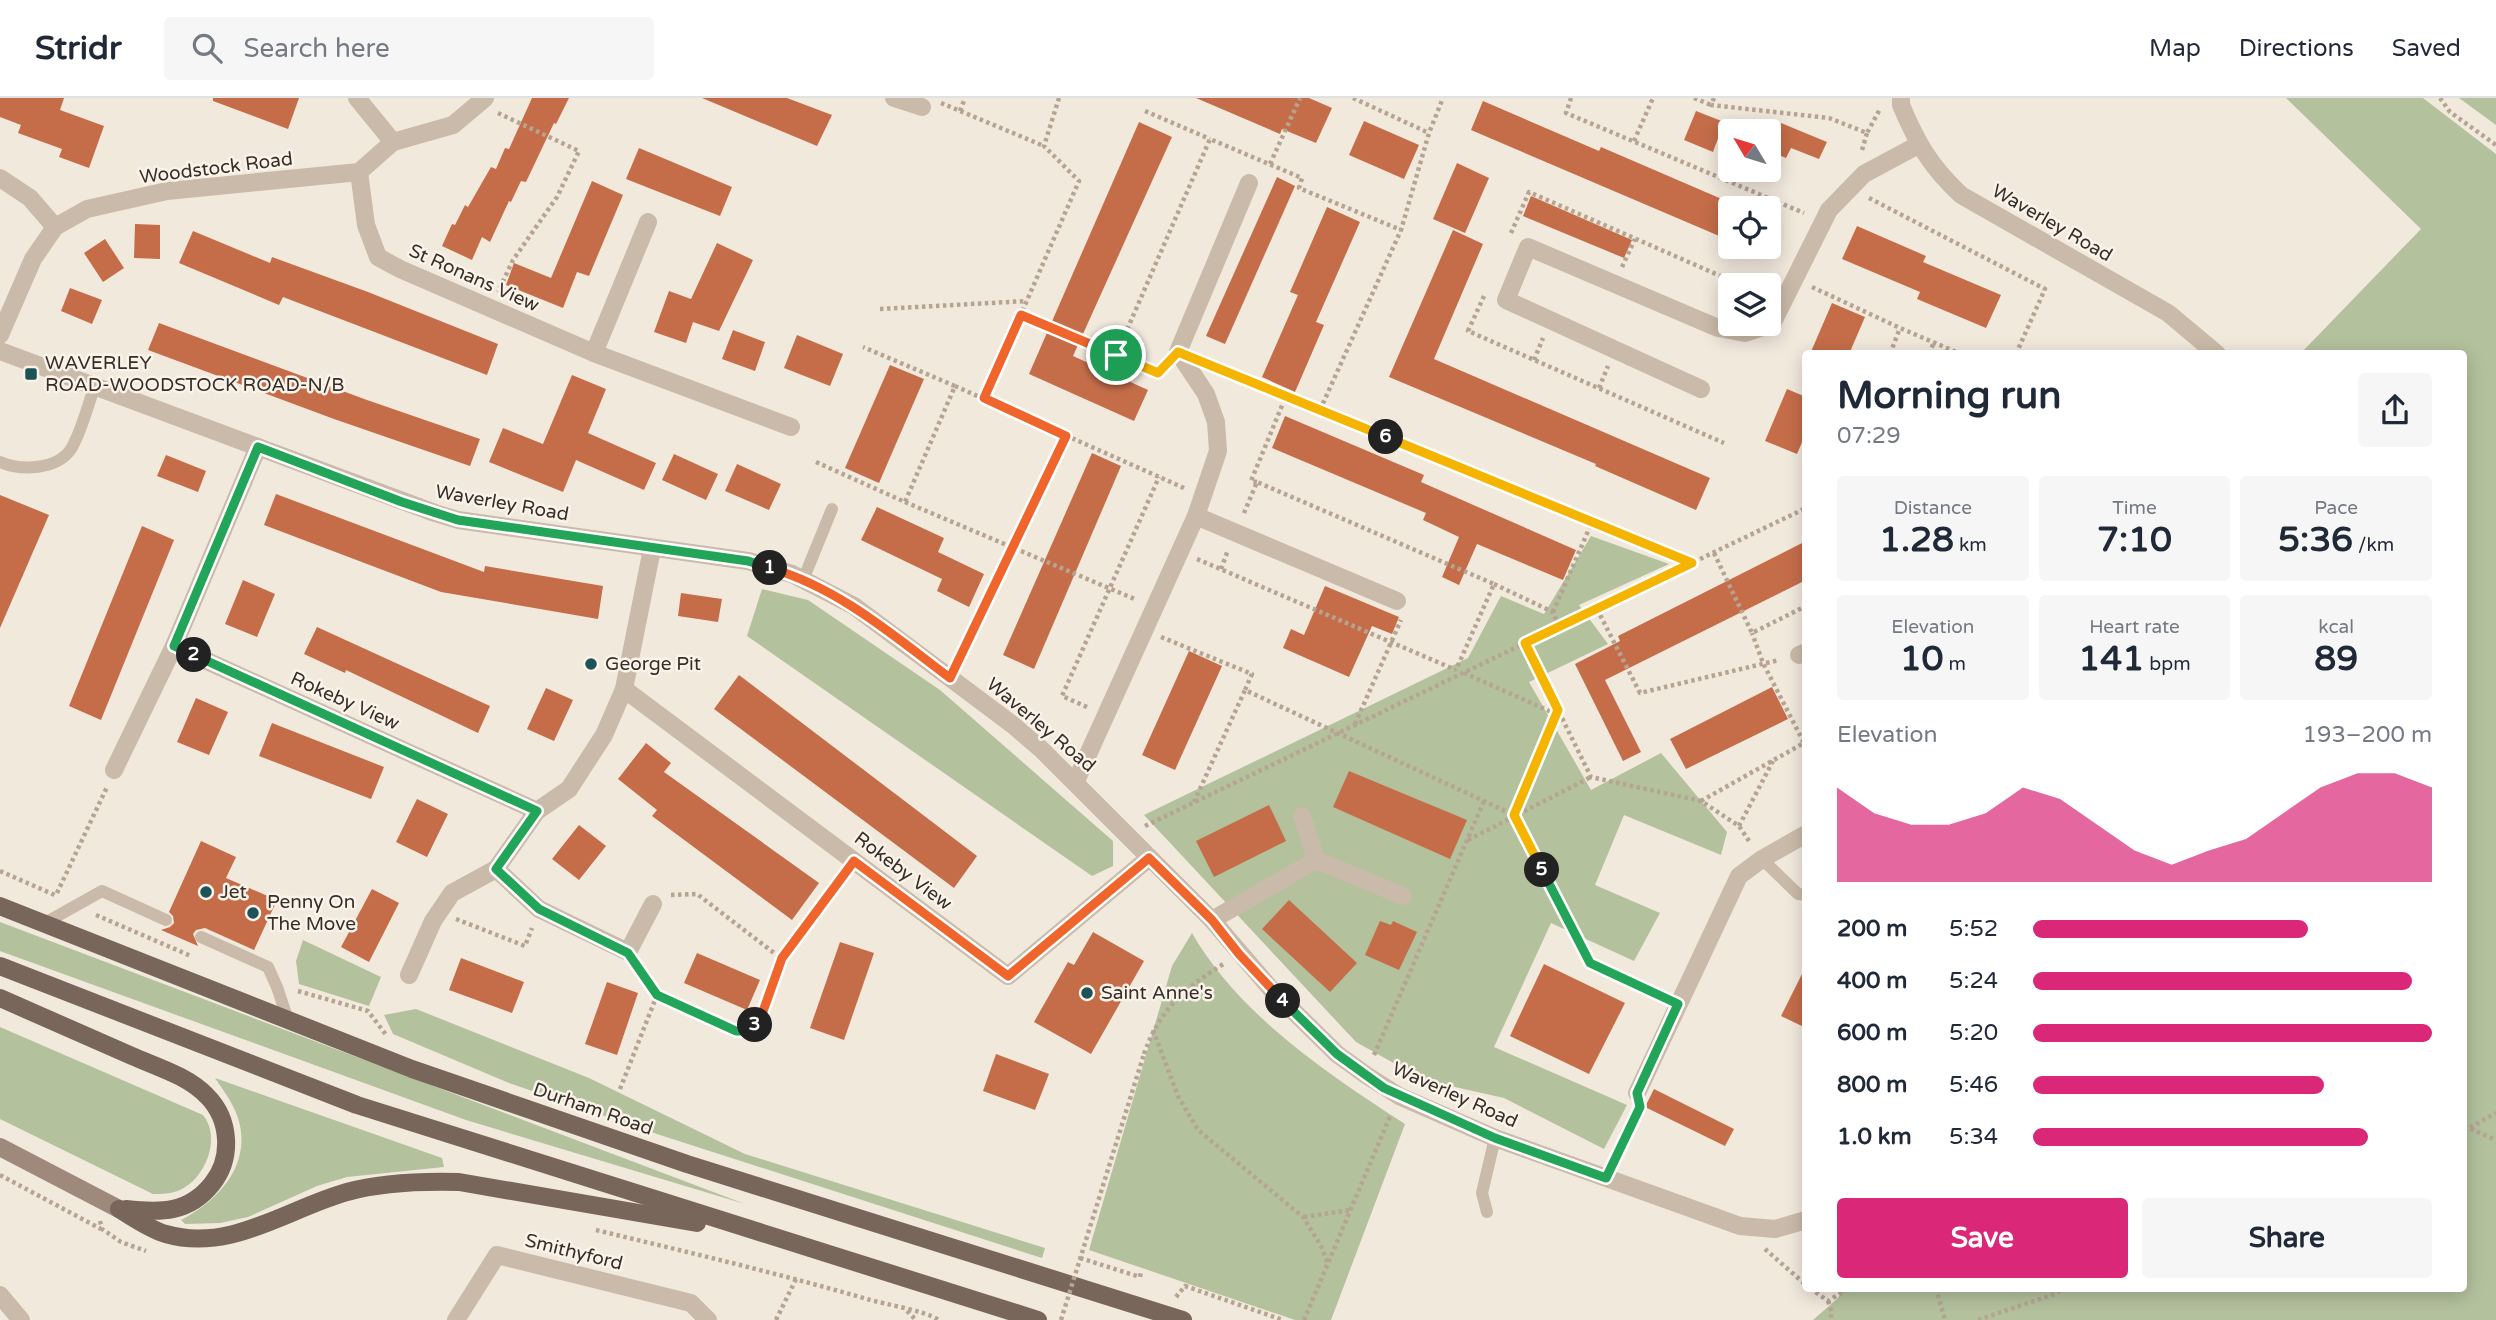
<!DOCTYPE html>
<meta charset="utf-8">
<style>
:root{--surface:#fff;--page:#f6f6f7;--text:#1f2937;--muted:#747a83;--line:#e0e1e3;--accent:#db2777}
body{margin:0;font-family:"Varela Round",sans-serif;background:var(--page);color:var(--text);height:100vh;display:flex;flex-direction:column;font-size:26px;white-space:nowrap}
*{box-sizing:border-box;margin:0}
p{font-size:23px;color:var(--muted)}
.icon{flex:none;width:38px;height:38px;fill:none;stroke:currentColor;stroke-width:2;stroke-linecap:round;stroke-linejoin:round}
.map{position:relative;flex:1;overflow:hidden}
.side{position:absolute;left:1802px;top:252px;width:665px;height:942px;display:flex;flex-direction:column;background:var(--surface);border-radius:7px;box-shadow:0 4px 18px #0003}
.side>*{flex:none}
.needle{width:46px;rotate:308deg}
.controls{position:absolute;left:1718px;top:21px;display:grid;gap:14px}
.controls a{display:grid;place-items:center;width:63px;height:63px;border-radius:7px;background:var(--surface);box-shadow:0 4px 18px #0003;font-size:35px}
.pin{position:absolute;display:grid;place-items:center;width:60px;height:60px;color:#fff;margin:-30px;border:4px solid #fff;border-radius:50%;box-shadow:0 2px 7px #0007}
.km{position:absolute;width:35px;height:35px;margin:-18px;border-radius:50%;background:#222;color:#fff;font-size:19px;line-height:35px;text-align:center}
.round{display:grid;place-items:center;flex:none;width:74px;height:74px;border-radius:7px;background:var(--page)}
.headline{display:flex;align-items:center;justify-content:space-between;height:119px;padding:0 35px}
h1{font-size:38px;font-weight:700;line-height:52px}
.stats{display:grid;grid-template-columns:repeat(3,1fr);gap:10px;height:119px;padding:7px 35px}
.stats div{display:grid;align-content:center;border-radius:7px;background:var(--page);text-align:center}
.stats b{font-size:35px;font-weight:700}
.stats small{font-size:19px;font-weight:400}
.stats p{font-size:19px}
.chart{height:196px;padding:14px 35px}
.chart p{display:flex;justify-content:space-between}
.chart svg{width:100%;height:126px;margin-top:7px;fill:var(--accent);opacity:.7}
.action{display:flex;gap:14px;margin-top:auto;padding:14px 35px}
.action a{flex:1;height:80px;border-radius:7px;background:var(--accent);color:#fff;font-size:28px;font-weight:700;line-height:80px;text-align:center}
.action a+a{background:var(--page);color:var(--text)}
ul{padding:0 35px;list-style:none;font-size:23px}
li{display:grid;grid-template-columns:112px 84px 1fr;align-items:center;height:52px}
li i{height:18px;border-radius:9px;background:var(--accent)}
header{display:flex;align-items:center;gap:42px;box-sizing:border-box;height:98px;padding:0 35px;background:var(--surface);border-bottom:2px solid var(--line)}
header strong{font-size:33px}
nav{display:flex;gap:38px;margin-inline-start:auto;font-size:24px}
.search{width:490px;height:63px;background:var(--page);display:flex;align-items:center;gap:18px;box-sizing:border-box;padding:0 24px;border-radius:7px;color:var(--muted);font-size:26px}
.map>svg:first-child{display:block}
.green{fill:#b3c19d}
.building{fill:#c56d49}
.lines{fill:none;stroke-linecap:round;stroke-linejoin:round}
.path{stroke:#b6a493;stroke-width:4.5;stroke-dasharray:3.5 3.5;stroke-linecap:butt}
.lane{stroke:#cabaa9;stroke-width:12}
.street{stroke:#cabaa9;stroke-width:18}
.secondary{stroke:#9e897a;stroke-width:18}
.primary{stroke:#79665a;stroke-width:18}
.path-bridge{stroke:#b6a493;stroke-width:4.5;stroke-dasharray:3.5 3.5;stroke-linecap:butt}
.split-1-casing{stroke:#fff;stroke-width:14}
.split-2-casing{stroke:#fff;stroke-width:14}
.split-3-casing{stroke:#fff;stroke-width:14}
.split-4-casing{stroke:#fff;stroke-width:14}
.split-5-casing{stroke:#fff;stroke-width:14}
.split-6-casing{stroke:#fff;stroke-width:14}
.split-7-casing{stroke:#fff;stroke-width:14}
.split-1{stroke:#f0652b;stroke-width:9}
.split-2{stroke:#22a559;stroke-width:9}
.split-3{stroke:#22a559;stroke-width:9}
.split-4{stroke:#f0652b;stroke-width:9}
.split-5{stroke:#22a559;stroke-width:9}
.split-6{stroke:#f5b400;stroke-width:9}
.split-7{stroke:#f5b400;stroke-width:9}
.poi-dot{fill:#1e5259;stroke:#faf3ea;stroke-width:2.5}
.labels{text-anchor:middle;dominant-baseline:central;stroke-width:5;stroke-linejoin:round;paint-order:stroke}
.street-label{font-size:19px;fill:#382e29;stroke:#faf3ea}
.poi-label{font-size:19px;fill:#382e29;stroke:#faf3ea;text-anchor:start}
</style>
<header>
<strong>Stridr</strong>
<div class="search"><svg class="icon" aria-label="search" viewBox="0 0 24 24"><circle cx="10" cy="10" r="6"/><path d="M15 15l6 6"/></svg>Search here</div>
<nav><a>Map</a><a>Directions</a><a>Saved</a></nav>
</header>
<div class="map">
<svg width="2496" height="1222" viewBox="0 0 2496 1222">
<rect width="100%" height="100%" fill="#f2e9dd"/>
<g class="green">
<path d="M2286,0H2423L2496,56V1222H1813L1838,1200L1844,1190H2464V256L2301,255L2421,131Z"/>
<path d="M2459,0H2496V27Z"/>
<path d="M1591,438L1669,466L1579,507L1608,546L1529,584L1591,692L1661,655L1727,734L1721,757L1624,717L1595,787L1660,815L1634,863L1551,825L1494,949L1627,1007L1604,1051L1504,1000L1424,982L1356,944L1144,717L1468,560L1501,498L1544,516Z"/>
<path d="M762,491L808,502L940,592L1113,743V768L1092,778L747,538Z"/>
<path d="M0,824L745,1106L466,1022L0,853Z"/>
<path d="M1192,835C1239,917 1327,975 1405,1026L1331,1222H1295L1089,1152L1172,868Z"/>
<path d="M303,842L381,879L369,908L299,886L296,863Z"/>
<path d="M416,911L589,980L745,1056L1045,1150L1042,1160L660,1037L509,985L393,936L384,917Z"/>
<path d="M0,929L203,1017C222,1040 205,1081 180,1092C171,1096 162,1096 153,1096L0,1021Z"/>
<path d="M215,980L442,1060L444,1069L347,1079L317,1088L248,1119L220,1125L185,1126L181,1122C224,1100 258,1058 233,1008C228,998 221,989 215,980Z"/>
</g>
<g class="building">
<path d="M0,0H64L60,12L104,28L89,70L59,59L62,51L18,35L21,27L0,19Z"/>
<path d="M213,0H299L288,31L213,3Z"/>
<path d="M532,0H569L556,26L554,25L526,84L521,83L511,104L509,103L490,144L482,139L472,162L442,148L452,126L455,127L465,107L468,109L491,69L496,71L505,50L509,51Z"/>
<path d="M702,0H787L832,17L817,48Z"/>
<path d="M1196,0H1309L1332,10L1316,45L1282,31L1280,36Z"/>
<path d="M1483,3L1599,53L1601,49L1731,105V143L1471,32Z"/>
<path d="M1696,13L1724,24L1713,54L1684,42Z"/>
<path d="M1746,21L1777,34L1781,25L1827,44L1819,61L1791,50L1786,60L1769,53V33H1740Z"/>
<path d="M1364,23L1419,47L1404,81L1349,57Z"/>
<path d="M1139,24L1172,39L1073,258L1148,292L1134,323L1029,276Z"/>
<path d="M639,50L732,89L720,118L626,81Z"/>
<path d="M1457,65L1489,80L1465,135L1433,121Z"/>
<path d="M1277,79L1295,88L1225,246L1206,238Z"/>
<path d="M592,83L623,97L589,178L577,174L563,210L506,187L514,165L551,180Z"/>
<path d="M1531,98L1632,142L1624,160L1523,118Z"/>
<path d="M1327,109L1360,124L1316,224L1324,227L1295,294L1262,279L1298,197L1290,194Z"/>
<path d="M135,126L160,127V161L134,160Z"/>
<path d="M1857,128L1926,158L1923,164L2001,197L1986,230L1917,201L1920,194L1842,161Z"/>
<path d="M1453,132L1483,146L1434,261L1710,380L1696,412L1595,368L1596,366L1389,279Z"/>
<path d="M193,133L270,165L272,159L368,194L498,246L487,277L283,199L279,207L179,165Z"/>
<path d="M105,141L124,170L103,184L84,155Z"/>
<path d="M717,145L753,162L719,233L693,224L686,245L654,234L669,193L691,201Z"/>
<path d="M70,190L102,202L92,226L61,213Z"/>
<path d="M1832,205L1865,219L1849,256H1810Z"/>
<path d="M159,225L367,302L480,341L470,368L334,321L148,252Z"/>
<path d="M733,232L765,244L755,273L722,261Z"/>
<path d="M797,237L843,256L830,288L784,270Z"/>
<path d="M890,267L924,281L879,385L845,370Z"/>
<path d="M572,277L606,291L588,335L656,365L644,392L576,362L563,394L489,364L503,330L543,346Z"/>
<path d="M1787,291L1806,299V335L1797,356L1765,343Z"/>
<path d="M1285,318L1424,377L1421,384L1576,452L1563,482L1477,446L1459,487L1442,479L1459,439L1423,422L1426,415L1272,350Z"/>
<path d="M1092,355L1121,368L1034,571L1003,557Z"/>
<path d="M674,356L718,376L706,402L662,382Z"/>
<path d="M166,357L206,373L198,394L157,378Z"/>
<path d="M737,366L781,386L769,412L725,393Z"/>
<path d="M276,396L484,474L485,468L603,488L598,521L441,494L264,427Z"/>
<path d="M0,397L49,417L0,530Z"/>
<path d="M877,409L944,440L938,454L984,476L969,509L937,493L942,481L861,442Z"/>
<path d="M142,428L174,442L101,622L69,608Z"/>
<path d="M1806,443V482L1605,582L1641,654L1623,663L1575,566L1620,543L1618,538Z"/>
<path d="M243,482L275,496L257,539L225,526Z"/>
<path d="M1325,488L1399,519L1392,536L1372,528L1349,579L1283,550L1291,531L1304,537Z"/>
<path d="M681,495L722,501L718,524L678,518Z"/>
<path d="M317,529L490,608L478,635L346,572L345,575L304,556Z"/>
<path d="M1189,553L1222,568L1175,672L1142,657Z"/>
<path d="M739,577L977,758L954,790L714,611Z"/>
<path d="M1772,589L1788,621L1686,671L1670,641Z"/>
<path d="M546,590L573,602L554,643L527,631Z"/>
<path d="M196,600L228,614L209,657L177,644Z"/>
<path d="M272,625L384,669L371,701L259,658Z"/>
<path d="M646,645L671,665L664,674L819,785L792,822L652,718L657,712L618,681Z"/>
<path d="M1349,673L1467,722L1450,761L1333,709Z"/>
<path d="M417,701L448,716L427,759L396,744Z"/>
<path d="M1269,707L1286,743L1214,779L1196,743Z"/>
<path d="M579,727L606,748L579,782L552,761Z"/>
<path d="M201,743L236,759L226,780L277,802L254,852L205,830L196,832L193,836L198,848L161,832L170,829L174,825L173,818L169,814Z"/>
<path d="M372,791L399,805L369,864L341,849Z"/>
<path d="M1289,802L1357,865L1330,894L1262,831Z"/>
<path d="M1380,823L1391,827L1393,823L1417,834L1399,872L1365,857Z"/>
<path d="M1093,834L1144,863L1091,956L1034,924L1068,864L1074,867Z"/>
<path d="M840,844L874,855L844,942L810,930Z"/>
<path d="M697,855L760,882L747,912L684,885Z"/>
<path d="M461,860L524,884L512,915L449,892Z"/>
<path d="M1544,866L1625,905L1589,976L1510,938Z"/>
<path d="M1806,868V930L1781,918Z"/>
<path d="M607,884L638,895L617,957L585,946Z"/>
<path d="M996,956L1049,976L1035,1012L983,993Z"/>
<path d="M1654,991L1734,1031L1725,1048L1645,1009Z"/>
</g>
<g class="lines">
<g class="path">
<path d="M1059,0L1044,48L1079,83L984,301L1184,390"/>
<path d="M1353,0L1429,35"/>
<path d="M1571,0L1566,15L1804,115"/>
<path d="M1694,0L1711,7"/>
<path d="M1714,0L1711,7L1829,20L1867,35L1880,11"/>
<path d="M2440,0L2450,14L2496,47"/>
<path d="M941,5L1044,48"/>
<path d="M960,13L965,0"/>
<path d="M1145,13L1210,41"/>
<path d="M498,15L579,53L557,99L513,162L498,194"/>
<path d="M1634,43L1653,0"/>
<path d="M1862,52L1867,35"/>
<path d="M1270,66L1300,0"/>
<path d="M1869,100L2045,191L2016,256"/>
<path d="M1511,135L1529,94L1741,187"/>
<path d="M1622,169L1635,141"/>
<path d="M1812,189L1900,230L1961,256"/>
<path d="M1484,198L1468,233L1724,345"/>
<path d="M880,211L1027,203"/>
<path d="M1021,217L1158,275L1164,268"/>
<path d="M1890,256L1900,230"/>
<path d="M1929,256L1934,244"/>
<path d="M1116,257L1210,41L1302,80L1299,90L1401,132"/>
<path d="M1534,262L1543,240"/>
<path d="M1213,269L1691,465"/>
<path d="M955,288L984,301"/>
<path d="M1599,290L1608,268"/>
<path d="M1320,312L1401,132L1429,35L1443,0"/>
<path d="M816,364L905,404L955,288L863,249"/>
<path d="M1257,384L1251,383L1286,298"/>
<path d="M905,404L1137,502"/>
<path d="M1244,415L1257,384L1494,486L1456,572"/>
<path d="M1714,455L1752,535L1806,508"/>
<path d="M1197,461L1456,572"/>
<path d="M1221,471L1228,452"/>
<path d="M1494,486L1553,514L1559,529"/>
<path d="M1597,511L1640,595L1779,562"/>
<path d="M1553,514L1592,424"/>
<path d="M1161,539L1252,576L1245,592L1514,717"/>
<path d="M1525,545L1591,679L1701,703L1739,728L1751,746"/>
<path d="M958,563L1066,338"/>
<path d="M1464,575L1556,616"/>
<path d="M1087,609L1062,598L1159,379"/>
<path d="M1558,612L1514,717L1590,865L1662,899"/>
<path d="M1355,626L1401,522"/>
<path d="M1701,703L1804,645L1763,565L1752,535"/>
<path d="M1194,704L1245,592"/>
<path d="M1145,728L1806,410"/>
<path d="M1739,728L1773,663"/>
<path d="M1468,742L1591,679"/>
<path d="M0,773L57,798"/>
<path d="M57,795L107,689"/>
<path d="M671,797L697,796L782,861"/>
<path d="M96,817L191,858"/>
<path d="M456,821L525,848L532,830"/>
<path d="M298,893L368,913L387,938"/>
<path d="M657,897L736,933H751L761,919L782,861L842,779"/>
<path d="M1153,932L1178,998L1198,1032L1303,1119L1321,1148L1328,1166"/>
<path d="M1144,956C1161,909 1184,891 1225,865"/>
<path d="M1374,957L1484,703"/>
<path d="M620,991L657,897L639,871"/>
<path d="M2464,1028L2496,1042"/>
<path d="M2464,1033L2496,1015"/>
<path d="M1614,1064L1638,1015"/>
<path d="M0,1077L101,1131"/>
<path d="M1304,1119L1350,1112"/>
<path d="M100,1123L102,1131L121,1144L146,1153"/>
<path d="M596,1132C687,1154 777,1175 867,1201C887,1207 923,1212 939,1222"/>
<path d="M1765,1151L1806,1187"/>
<path d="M1080,1160L1140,1179L1141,1173"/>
<path d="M1810,1190L1828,1203L1849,1190"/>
<path d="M1936,1190L1945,1222"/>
<path d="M1176,1199L1185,1188L1283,1222"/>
<path d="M1828,1203L1832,1215L1830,1222"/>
<path d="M907,1213L916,1222"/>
<path d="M776,1222L796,1181"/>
<path d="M1304,1222L1391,1016"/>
<path d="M1978,1222L2055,1196L2064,1190"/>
</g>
<g class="lane">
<path d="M0,364C21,373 57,372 71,351C81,335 88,306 95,288"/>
<path d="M803,482L832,411"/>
<path d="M1762,761L1798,796L1806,797"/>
<path d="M43,826L102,793L166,822"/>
<path d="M201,839L268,869L277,889L288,922"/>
<path d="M1487,1114L1482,1095L1495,1040"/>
</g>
<g class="street">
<path d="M357,0L393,44"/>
<path d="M894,0L922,9"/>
<path d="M1901,0V7C1917,45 1930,68 1961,97L2168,215L2217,256"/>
<path d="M359,74L366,127L378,159L400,171L594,255L791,329"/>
<path d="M0,80L30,100L55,129"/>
<path d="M0,237L33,161L55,129L87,111L167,93L359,74L393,44L453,27L485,0"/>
<path d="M0,253L435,415L458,422L748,463L792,476L854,508L1013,627L1042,652L1212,822L1271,891L1337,956L1366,977L1399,998L1495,1040L1740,1128L1775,1131L1806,1122"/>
<path d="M594,255L648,124"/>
<path d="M1701,291L1506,202L1528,149L1718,230L1745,235L1772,226L1829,112L1864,76L1918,47"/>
<path d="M1196,418L1397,503"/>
<path d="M174,548L537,713L569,691L604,637L624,591L652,451"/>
<path d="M1799,557L1806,554"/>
<path d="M624,591L1008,878L1149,760"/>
<path d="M114,672L174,548L258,349"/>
<path d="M1076,683L1196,418L1218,353L1216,324L1206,296L1178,254L1249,85"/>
<path d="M1302,718L1316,762"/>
<path d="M496,771L539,811L628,854L653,806"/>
<path d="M1212,822L1316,762L1403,798"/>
<path d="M409,877L433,823L452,795L496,771L537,713"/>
<path d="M1637,995L1739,778L1762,761L1806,736"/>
<path d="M0,1197L21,1222"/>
<path d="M456,1222L497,1157L691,1205L708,1222"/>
</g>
<path class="secondary" d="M0,1049L119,1111"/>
<g class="primary">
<path d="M0,808L412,971L687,1066L1183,1222"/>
<path d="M0,868L357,1007L1038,1222"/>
<path d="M0,900C44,919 88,939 132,958C157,969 188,978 207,998C230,1021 233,1060 212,1086C189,1115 161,1115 126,1111"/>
<path d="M119,1111C134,1120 149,1131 166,1136C230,1155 289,1110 347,1094C383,1084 422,1083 459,1084L697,1125"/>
</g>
<path class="path-bridge" d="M1061,1222L1144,956"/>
</g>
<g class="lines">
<defs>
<path id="split-1" d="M770,470C839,490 894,538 950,580L1066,338L984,300L1021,217L1116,257"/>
<path id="split-2" d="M194,557L174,548L258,349L402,404L458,422L748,463L770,470"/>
<path id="split-3" d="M194,557L537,713L496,771L539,811L628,855L657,897L736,933H751L755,927"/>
<path id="split-4" d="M755,927L761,919L782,860L854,763L1008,878L1149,760L1212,822L1239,856L1283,903"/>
<path id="split-5" d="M1283,903L1337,956L1384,990L1495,1040L1606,1080L1640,1009L1637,995L1678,906L1590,865L1542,772"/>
<path id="split-6" d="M1386,339L1692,465L1525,545L1558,612L1514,717L1542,772"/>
<path id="split-7" d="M1116,257L1158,275L1178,254L1386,339"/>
</defs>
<use href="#split-1" class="split-1-casing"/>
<use href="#split-2" class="split-2-casing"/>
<use href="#split-3" class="split-3-casing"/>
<use href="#split-4" class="split-4-casing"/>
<use href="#split-5" class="split-5-casing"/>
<use href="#split-6" class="split-6-casing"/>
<use href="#split-7" class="split-7-casing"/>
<use href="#split-1" class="split-1"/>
<use href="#split-2" class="split-2"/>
<use href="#split-3" class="split-3"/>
<use href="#split-4" class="split-4"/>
<use href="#split-5" class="split-5"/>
<use href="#split-6" class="split-6"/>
<use href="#split-7" class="split-7"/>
</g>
<g class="poi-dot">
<rect x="24" y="269" width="14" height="14" rx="3.5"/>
<circle cx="591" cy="566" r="7"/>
<circle cx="206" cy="794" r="7"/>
<circle cx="253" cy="815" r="7"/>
<circle cx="1087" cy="895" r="7"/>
</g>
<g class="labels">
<g class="street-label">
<text transform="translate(216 70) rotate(-7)">Woodstock Road</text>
<text transform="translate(2052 125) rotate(30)">Waverley Road</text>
<text transform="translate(474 180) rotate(24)">St Ronans View</text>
<text transform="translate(502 405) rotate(10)">Waverley Road</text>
<text transform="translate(345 603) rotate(24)">Rokeby View</text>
<text transform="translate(1041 627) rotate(40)">Waverley Road</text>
<text transform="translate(903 773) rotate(37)">Rokeby View</text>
<text transform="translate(1455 997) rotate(24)">Waverley Road</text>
<text transform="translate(593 1011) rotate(19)">Durham Road</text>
<text transform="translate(574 1154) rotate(14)">Smithyford</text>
</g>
<g class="poi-label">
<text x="45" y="265">WAVERLEY<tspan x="45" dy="22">ROAD-WOODSTOCK ROAD-N/B</tspan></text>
<text x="605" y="566">George Pit</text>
<text x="220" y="794">Jet</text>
<text x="267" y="804">Penny On<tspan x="267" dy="22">The Move</tspan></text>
<text x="1101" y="895">Saint Anne's</text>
</g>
</g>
</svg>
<div class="controls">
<a><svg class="needle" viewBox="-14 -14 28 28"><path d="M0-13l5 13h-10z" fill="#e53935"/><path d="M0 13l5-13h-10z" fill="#747a83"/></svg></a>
<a><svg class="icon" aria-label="locate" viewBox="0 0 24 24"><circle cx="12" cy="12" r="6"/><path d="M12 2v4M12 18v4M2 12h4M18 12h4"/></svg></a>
<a><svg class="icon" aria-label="layers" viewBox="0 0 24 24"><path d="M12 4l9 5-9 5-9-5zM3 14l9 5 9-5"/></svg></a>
</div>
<div class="pin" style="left:1116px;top:257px;background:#1e9e55"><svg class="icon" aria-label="arrive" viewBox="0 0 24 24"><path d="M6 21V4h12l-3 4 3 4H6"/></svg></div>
<b class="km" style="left:770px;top:470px">1</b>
<b class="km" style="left:194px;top:557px">2</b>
<b class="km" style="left:755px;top:927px">3</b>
<b class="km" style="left:1283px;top:903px">4</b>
<b class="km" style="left:1542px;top:772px">5</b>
<b class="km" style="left:1386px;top:339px">6</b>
<section class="side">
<div class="headline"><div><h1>Morning run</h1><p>07:29</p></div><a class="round"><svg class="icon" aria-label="share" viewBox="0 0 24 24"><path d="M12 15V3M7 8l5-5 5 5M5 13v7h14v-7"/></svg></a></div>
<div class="stats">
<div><p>Distance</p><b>1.28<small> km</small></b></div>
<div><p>Time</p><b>7:10</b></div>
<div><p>Pace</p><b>5:36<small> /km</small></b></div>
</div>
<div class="stats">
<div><p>Elevation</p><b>10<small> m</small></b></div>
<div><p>Heart rate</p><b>141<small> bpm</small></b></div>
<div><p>kcal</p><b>89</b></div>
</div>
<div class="chart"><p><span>Elevation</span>193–200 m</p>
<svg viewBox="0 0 160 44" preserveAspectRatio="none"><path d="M0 44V11L10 20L20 24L30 24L40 20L50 11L60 15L70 24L80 33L90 38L100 33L110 29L120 20L130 11L140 6L150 6L160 11V44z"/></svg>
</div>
<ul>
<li><b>200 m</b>5:52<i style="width:69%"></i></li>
<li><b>400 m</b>5:24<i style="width:95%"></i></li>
<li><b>600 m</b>5:20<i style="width:100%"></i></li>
<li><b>800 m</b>5:46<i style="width:73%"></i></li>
<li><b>1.0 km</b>5:34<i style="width:84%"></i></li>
</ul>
<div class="action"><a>Save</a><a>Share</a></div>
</section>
</div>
